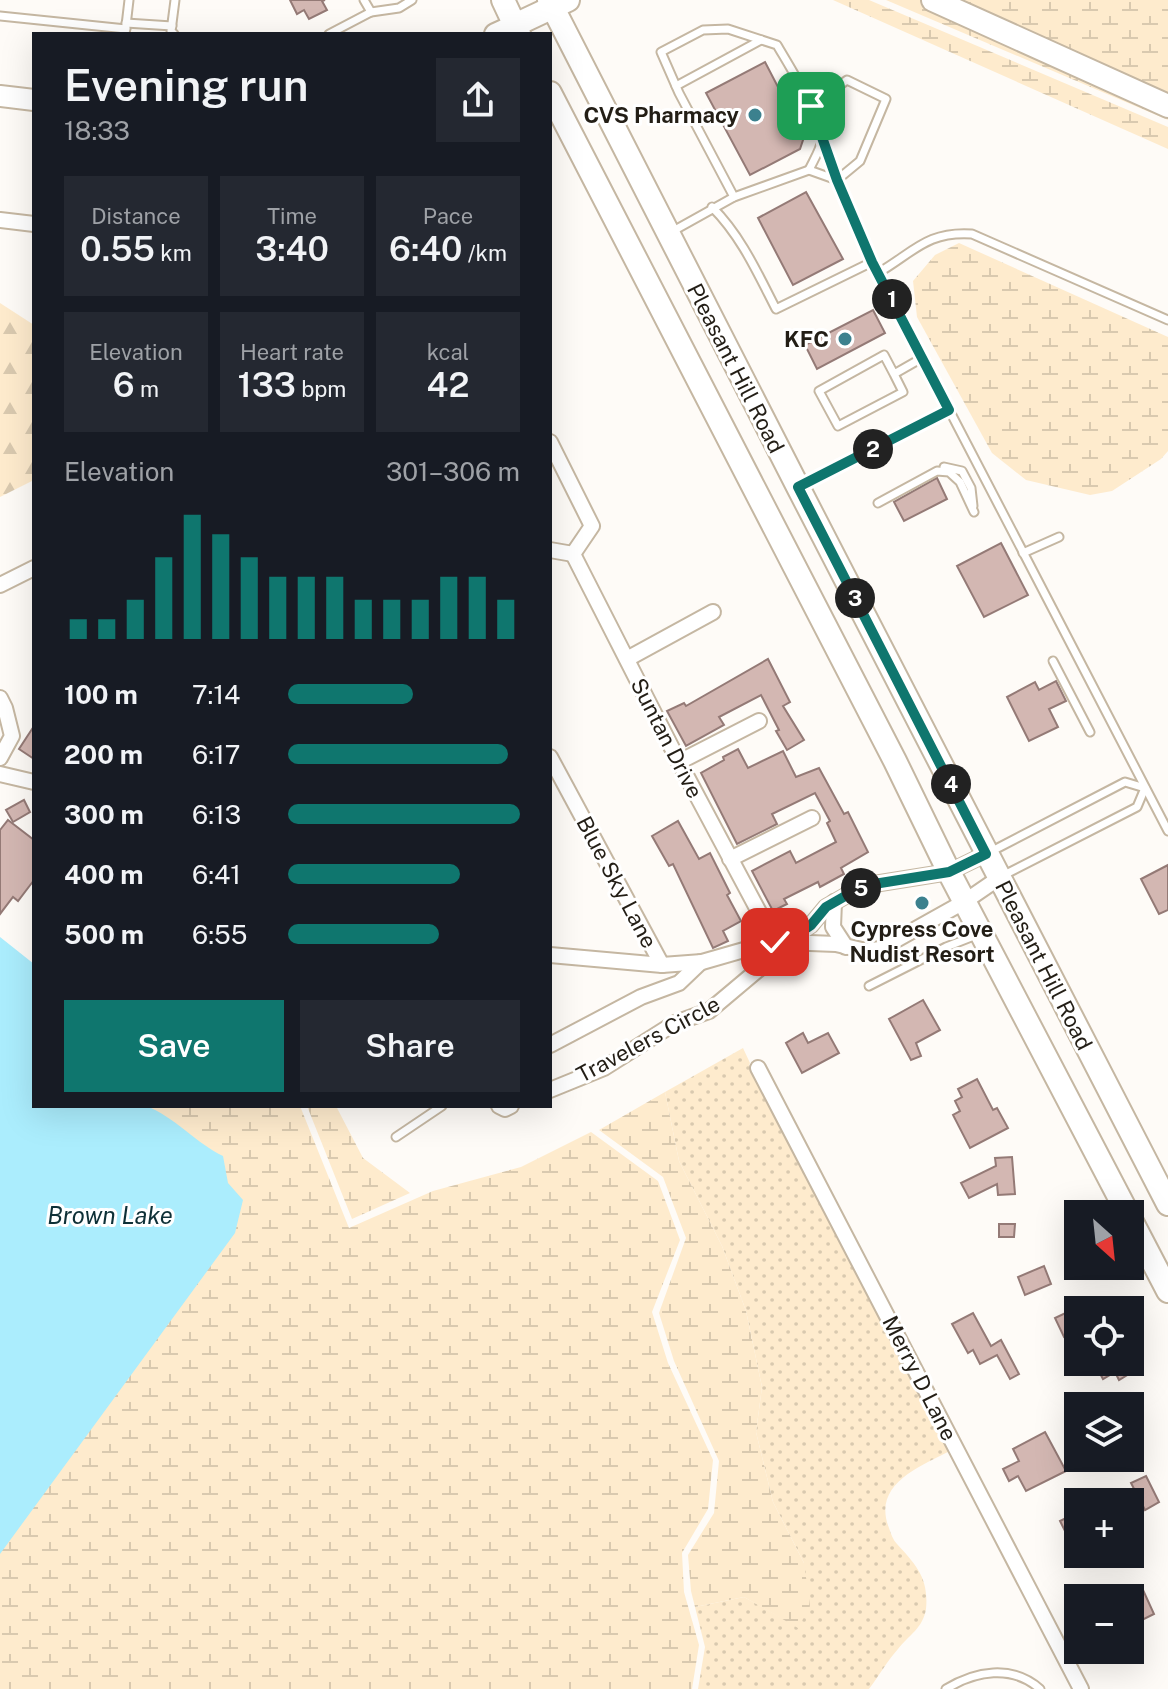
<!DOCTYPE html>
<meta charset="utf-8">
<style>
:root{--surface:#171b24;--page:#242831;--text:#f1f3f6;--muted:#9ea1a6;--accent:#0f766e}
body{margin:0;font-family:"Public Sans",sans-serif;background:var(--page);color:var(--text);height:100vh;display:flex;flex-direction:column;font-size:30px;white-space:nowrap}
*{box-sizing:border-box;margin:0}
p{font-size:26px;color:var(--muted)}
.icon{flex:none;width:44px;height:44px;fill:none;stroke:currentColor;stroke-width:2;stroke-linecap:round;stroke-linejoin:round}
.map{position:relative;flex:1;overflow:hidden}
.drawer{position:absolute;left:32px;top:32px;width:520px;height:1076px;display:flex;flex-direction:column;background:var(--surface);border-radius:0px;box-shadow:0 8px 32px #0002}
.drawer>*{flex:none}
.needle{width:52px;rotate:153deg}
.tools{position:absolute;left:1064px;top:1200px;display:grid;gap:16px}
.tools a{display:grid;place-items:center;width:80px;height:80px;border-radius:0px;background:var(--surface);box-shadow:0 8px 32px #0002;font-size:40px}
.pin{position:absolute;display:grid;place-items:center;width:68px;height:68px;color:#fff;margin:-34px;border-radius:16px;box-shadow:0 4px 12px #0006}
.km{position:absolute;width:40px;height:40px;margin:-20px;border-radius:50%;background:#222;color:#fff;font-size:22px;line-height:40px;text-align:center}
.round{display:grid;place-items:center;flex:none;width:84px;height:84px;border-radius:0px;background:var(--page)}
.overview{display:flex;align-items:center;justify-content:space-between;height:136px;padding:0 32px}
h1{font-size:44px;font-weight:600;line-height:60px}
.figures{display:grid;grid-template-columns:repeat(3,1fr);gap:12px;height:136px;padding:8px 32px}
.figures div{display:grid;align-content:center;border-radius:0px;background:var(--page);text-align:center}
.figures b{font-size:34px;font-weight:600}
.figures small{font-size:22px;font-weight:400}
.figures p{font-size:22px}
.chart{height:224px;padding:16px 32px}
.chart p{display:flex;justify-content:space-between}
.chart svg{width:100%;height:144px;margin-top:8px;stroke:var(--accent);stroke-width:6}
.button{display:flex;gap:16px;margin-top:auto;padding:16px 32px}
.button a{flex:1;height:92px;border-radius:0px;background:var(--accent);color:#fff;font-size:32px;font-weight:600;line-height:92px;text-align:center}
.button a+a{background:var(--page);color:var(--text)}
ul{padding:0 32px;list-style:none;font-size:26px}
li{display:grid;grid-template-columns:128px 96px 1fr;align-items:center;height:60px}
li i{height:20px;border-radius:10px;background:var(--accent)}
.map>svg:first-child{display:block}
.grass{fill:url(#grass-dots)}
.forest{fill:url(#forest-firs)}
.wetland{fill:url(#wetland-marsh)}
.water{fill:#abedfd}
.building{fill:#d3b7b2;stroke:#947a76;stroke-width:2}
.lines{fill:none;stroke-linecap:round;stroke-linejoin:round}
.lane-casing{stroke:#c5b7a2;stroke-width:11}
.street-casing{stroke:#c5b7a2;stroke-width:18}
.secondary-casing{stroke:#c5b7a2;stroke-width:24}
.primary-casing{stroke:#c5b7a2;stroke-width:26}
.lane{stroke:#fff;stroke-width:7}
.street{stroke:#fff;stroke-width:14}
.secondary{stroke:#fff;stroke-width:20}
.primary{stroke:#fff;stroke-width:22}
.route-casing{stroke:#fff;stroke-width:16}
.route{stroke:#0f766e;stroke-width:10}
.poi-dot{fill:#3c818e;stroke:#fff;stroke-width:3}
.labels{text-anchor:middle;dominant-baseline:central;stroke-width:6;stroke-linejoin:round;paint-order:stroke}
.poi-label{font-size:22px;font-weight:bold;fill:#231e16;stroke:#fff;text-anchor:end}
.street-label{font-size:22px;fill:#231e16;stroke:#fff}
.water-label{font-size:24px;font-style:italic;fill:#0e3037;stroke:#fff}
</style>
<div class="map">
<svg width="1168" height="1689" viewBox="0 0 1168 1689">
<defs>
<pattern id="grass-dots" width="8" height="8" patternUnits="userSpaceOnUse" patternTransform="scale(2)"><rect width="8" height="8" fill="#feebcd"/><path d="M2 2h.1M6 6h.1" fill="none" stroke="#d9c9af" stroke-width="1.8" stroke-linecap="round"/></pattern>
<pattern id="forest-firs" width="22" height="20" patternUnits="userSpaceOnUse" patternTransform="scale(2)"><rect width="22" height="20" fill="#feebcd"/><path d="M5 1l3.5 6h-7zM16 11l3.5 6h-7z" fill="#d9c9af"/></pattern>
<pattern id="wetland-marsh" width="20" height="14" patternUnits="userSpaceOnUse" patternTransform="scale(2)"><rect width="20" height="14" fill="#feebcd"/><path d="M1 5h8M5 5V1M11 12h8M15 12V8" fill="none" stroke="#d9c9af"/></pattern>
</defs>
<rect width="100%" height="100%" fill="#fefbf7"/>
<path class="grass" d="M743,1048L750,1063L749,1065L950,1451C918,1467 872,1485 889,1528C891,1534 893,1540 897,1544C916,1565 929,1578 926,1609C923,1628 909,1635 898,1649C887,1661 879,1676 869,1689H698L705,1647L695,1607L744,1597L798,1627L804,1563L773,1502L756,1432L762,1387L746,1311L722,1246L679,1161L665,1092Z"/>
<path class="forest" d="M0,303L34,325V480L0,497Z"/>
<g class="wetland">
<path d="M833,0H869L1168,127V149Z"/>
<path d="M886,0H1168V120Z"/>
<path d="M959,243L1168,337V451L1161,459L1112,491L1090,495L1026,480L992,453L917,317L913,281L935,255Z"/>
<path d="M665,1092L679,1161L722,1246L746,1311L762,1387L756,1432L773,1502L804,1563L810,1606L798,1628L744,1597L695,1607L691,1591L688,1555L714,1513L719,1461L674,1361L659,1313L686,1238L663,1177L599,1130Z"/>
<path d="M121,1106H300L349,1228L433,1191L521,1167L591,1132L658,1181L680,1240L652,1312L668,1363L713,1460L708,1509L682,1553L684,1592L699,1645L692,1689H0V1437Z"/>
<path d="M307,1106H336L363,1158L410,1193L352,1219Z"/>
</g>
<path class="water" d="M0,937L34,964V1106C55,1106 138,1102 151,1108C179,1121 196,1143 223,1156L228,1183L243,1200L235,1233L0,1554Z"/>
<g class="building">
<path d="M290,0H325L322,1L327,10L309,19L304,10L297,14Z"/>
<path d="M765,62L804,137L800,149L750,175L706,93Z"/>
<path d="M806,192L843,259L793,285L758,218Z"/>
<path d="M873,310L885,333L817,369L805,345Z"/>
<path d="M937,478L947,499L904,521L894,502Z"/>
<path d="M1001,543L1028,595L984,617L957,566Z"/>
<path d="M768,659L790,702L783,706L804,740L787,750L776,731L779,730L761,695L719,717L724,725L686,746L667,711L684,703L686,706Z"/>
<path d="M1056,681L1066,701L1049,709L1058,727L1029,741L1007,697L1035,682L1039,690Z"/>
<path d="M34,726V759L19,749Z"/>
<path d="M738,749L748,768L783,751L796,777L819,768L844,814L848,812L868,852L841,868L844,874L820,887L818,882L784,899L787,904L773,911L752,871L790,851L796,863L836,842L827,823L830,821L815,793L772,814L777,824L737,844L701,773L724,760L723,757Z"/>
<path d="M24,800L30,812L13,822L6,810Z"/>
<path d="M8,820L34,840V880L18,901L13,897L0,914V830Z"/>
<path d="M678,821L699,859L710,853L730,893L727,895L741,921L723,931L728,941L713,948L673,864L669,866L652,836Z"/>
<path d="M1168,865V910L1159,914L1141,879Z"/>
<path d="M923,1000L940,1030L916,1043L921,1056L911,1060L889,1019Z"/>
<path d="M803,1033L808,1043L828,1033L839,1053L802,1073L786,1043Z"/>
<path d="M977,1079L993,1110L997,1108L1008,1128L970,1148L953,1115L960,1111L955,1101L962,1097L958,1089Z"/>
<path d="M1012,1157L1015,1194L998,1195L997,1184L969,1198L961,1183L996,1166L995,1158Z"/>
<path d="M999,1224H1015L1014,1237H999Z"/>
<path d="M1044,1266L1051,1284L1025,1295L1018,1277Z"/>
<path d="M1078,1307V1330L1064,1337L1055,1318Z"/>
<path d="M973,1313L991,1346L1001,1340L1019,1374L1010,1379L997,1355L980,1364L973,1350L968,1353L952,1324Z"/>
<path d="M1109,1362H1134L1130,1364L1134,1371L1119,1380L1115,1372L1103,1379L1097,1368Z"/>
<path d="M1045,1432L1066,1471L1026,1491L1018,1476L1009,1481L1003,1469L1019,1461L1013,1449Z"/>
<path d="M1146,1476L1159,1502L1145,1510L1131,1483Z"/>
<path d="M1078,1512V1532L1068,1537L1060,1521Z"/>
<path d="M1143,1590L1154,1614L1130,1626V1596Z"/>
</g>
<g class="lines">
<defs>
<g id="lane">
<path d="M371,12L399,8L412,0"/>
<path d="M0,16L126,29"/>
<path d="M126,23L172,26"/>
<path d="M125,34L129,0"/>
<path d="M174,34L171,31L175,0"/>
<path d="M329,34L371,12L364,0"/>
<path d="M676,86L761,40"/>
<path d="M811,106L847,80L886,99L860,161L837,180L878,273L1168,831"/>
<path d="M734,197L679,93L661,52L703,30L728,29L777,45C788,64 824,121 822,139C821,149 813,161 809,170"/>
<path d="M712,207C741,236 757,272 776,309L872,262"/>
<path d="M673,231L734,197L809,170L837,180L822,139"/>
<path d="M878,273C914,252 927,231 972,234L1168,320"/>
<path d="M894,374L884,355L819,391L838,426L903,392L894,374L922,358"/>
<path d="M944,467L962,471L971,488L973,506"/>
<path d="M801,485L949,410"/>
<path d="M878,503L937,471L949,472L960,482L974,512"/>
<path d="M1023,553L1059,537"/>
<path d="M1053,661L1090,732"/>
<path d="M992,851L1125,782L1145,788L1137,807L1002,876"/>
<path d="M869,986L946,947L979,934"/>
<path d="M396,1137L442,1106"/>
<path d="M946,1689C975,1671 1012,1664 1040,1689"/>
</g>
<g id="street">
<path d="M0,220L34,224"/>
<path d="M550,442L592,526L573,554"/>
<path d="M550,550L573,554"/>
<path d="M573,554L679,762L775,942"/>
<path d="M0,585L34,568"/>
<path d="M627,659L713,612"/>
<path d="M0,698L5,708L12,736L0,758"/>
<path d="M550,757L662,965"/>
<path d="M679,762L759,721"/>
<path d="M0,774L34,782"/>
<path d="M730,859L812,818"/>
<path d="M834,902L833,927L846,947"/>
<path d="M784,942L836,944L866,951L880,949L964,902L999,878"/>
<path d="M550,955L662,965L702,962L796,935L811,925L826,907L854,891L874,884L949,872L986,854"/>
<path d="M550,1045L641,997L679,983L701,962"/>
<path d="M758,1068L1081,1689"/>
<path d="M550,1090L604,1068L675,1023L709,1011L759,969L767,944"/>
<path d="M499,1106L505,1109L511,1106"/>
</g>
<g id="secondary">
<path d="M495,34L515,25"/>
<path d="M0,96L34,100"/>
</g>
<g id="primary">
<path d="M503,0L519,34"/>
<path d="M549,0L798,487L1168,1204"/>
<path d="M933,0L1168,106"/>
<path d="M515,25L568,0"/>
<path d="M550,93L895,761L949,872L1128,1214"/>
<path d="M1130,1218L1168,1291"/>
</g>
</defs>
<use href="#lane" class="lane-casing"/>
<use href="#street" class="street-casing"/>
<use href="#secondary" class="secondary-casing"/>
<use href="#primary" class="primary-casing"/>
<use href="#lane" class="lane"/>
<use href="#street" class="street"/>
<use href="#secondary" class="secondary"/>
<use href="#primary" class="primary"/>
</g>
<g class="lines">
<defs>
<path id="route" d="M775,942L796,935L811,925L826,907L854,891L874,884L949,872L986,854L798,487L949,410L872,262L837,180L811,106"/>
</defs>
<use href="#route" class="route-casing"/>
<use href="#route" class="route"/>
</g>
<g class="poi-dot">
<circle cx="755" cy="115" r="8"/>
<circle cx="845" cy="339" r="8"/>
<circle cx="922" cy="903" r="8"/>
</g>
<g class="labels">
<g class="poi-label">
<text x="739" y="115">CVS Pharmacy</text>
<text x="829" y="339">KFC</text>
<text x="922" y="929" text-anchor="middle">Cypress Cove<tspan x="922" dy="25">Nudist Resort</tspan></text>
</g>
<g class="street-label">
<text transform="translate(736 368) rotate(63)">Pleasant Hill Road</text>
<text transform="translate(667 738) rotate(63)">Suntan Drive</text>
<text transform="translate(617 882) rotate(62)">Blue Sky Lane</text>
<text transform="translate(1044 965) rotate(63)">Pleasant Hill Road</text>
<text transform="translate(648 1039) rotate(-28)">Travelers Circle</text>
<text transform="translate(920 1378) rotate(63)">Merry D Lane</text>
</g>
<g class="water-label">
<text x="110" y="1215">Brown Lake</text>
</g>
</g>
</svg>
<div class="tools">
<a><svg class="needle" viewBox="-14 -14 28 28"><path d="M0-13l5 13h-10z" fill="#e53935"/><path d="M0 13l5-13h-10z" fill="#9ea1a6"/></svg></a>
<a><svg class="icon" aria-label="locate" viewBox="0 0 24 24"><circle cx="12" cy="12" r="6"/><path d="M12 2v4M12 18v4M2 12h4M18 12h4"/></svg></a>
<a><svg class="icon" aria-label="layers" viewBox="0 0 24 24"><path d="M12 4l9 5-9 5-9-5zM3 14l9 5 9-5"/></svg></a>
<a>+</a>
<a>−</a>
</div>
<div class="pin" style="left:811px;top:106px;background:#1e9e55"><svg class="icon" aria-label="arrive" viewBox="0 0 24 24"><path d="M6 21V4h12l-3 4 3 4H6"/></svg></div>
<div class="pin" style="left:775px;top:942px;background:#d93025"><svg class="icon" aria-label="check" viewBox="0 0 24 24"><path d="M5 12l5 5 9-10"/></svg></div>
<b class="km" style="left:892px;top:299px">1</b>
<b class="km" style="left:873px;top:449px">2</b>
<b class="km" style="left:855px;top:598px">3</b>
<b class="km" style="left:951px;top:784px">4</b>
<b class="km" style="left:861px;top:888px">5</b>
<section class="drawer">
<div class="overview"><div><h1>Evening run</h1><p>18:33</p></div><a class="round"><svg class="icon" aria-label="share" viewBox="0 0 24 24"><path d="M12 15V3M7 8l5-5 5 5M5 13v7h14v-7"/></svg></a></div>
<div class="figures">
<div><p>Distance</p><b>0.55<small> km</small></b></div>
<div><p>Time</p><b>3:40</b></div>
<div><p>Pace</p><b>6:40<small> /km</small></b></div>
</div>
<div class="figures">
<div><p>Elevation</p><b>6<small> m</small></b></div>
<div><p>Heart rate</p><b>133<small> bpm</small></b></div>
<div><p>kcal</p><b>42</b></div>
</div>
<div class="chart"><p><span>Elevation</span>301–306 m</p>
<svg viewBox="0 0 160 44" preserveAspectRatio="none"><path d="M5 44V38M15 44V38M25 44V32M35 44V19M45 44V6M55 44V12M65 44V19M75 44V25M85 44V25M95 44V25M105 44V32M115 44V32M125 44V32M135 44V25M145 44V25M155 44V32"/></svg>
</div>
<ul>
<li><b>100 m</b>7:14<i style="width:54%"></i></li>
<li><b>200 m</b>6:17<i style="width:95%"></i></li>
<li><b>300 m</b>6:13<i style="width:100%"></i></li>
<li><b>400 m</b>6:41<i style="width:74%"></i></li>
<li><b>500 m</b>6:55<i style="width:65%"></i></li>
</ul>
<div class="button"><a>Save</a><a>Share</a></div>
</section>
</div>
